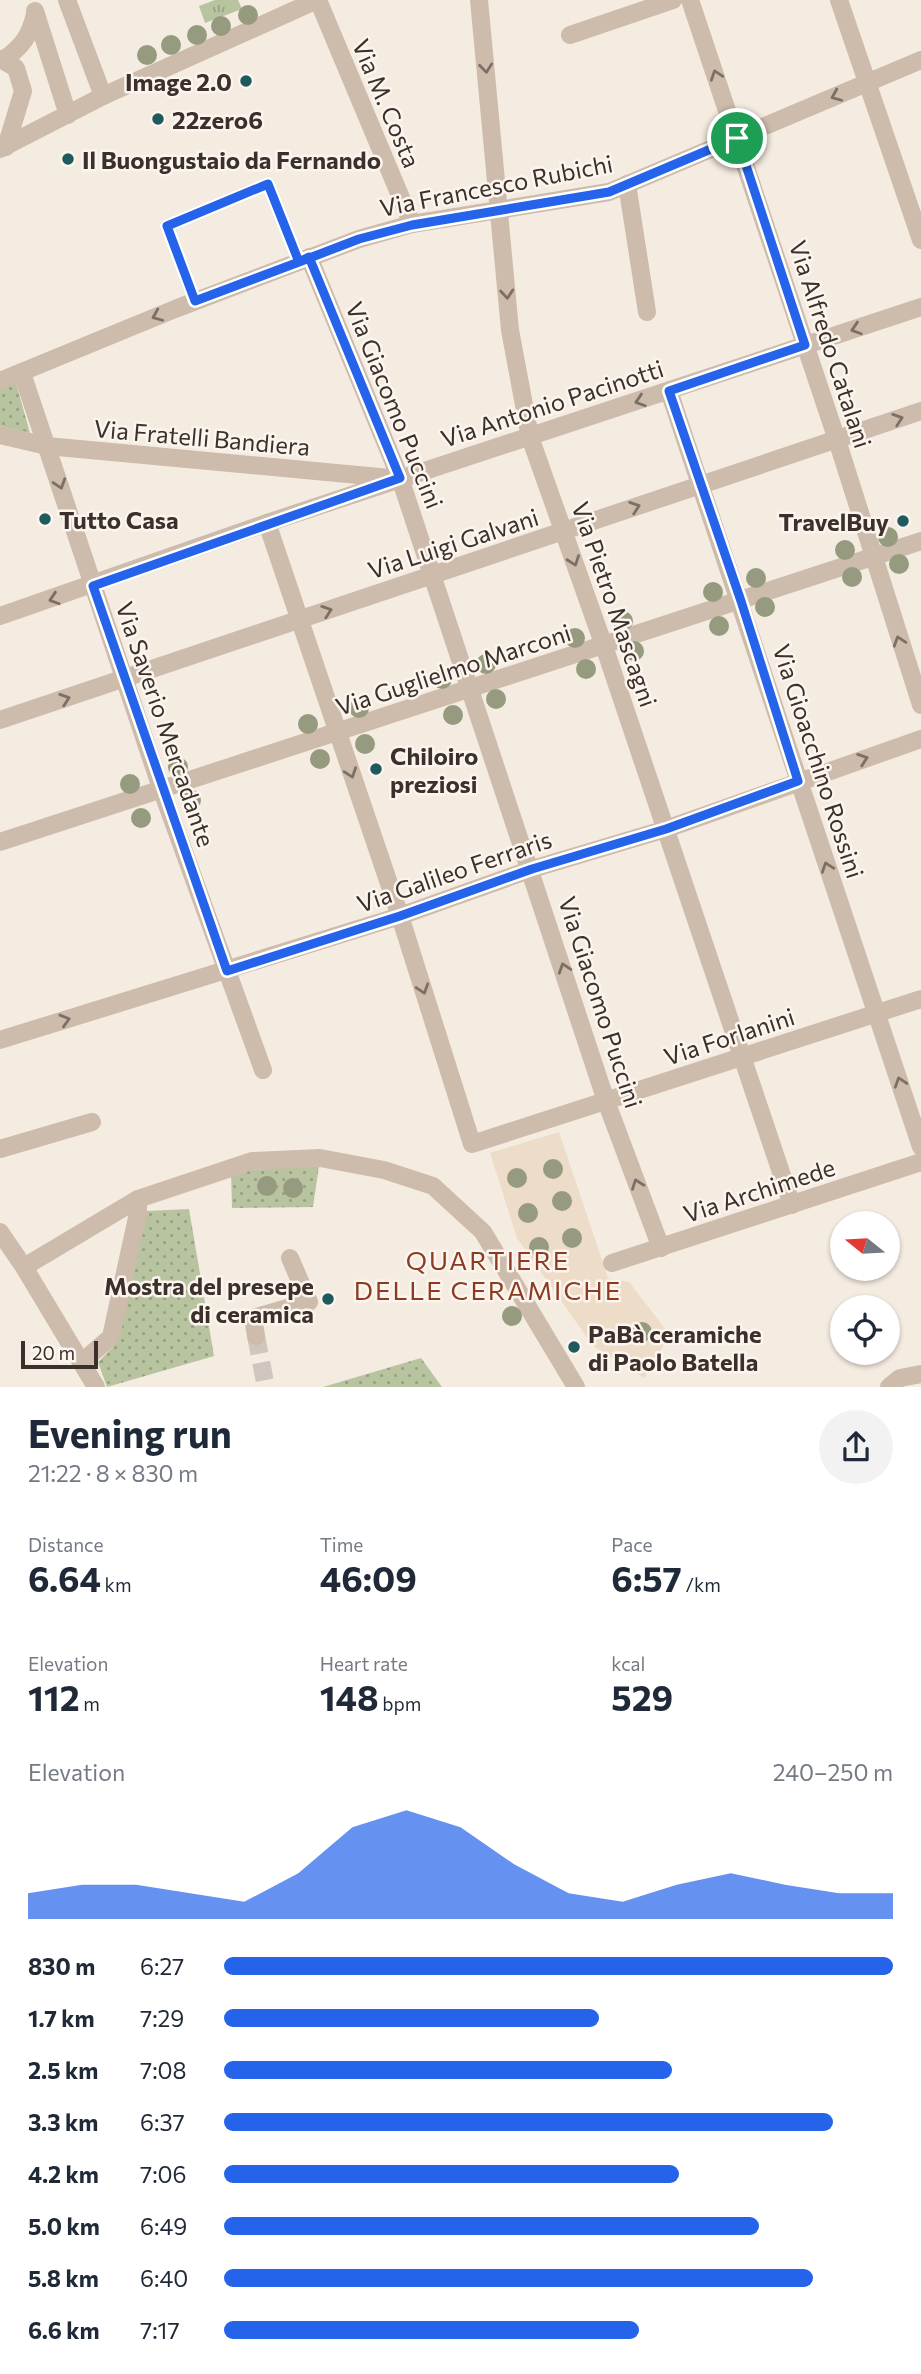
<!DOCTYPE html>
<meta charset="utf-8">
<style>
:root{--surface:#fff;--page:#f2f2f3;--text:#1f2937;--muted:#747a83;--accent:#2563eb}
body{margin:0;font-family:Commissioner,sans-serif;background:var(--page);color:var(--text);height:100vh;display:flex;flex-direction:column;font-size:26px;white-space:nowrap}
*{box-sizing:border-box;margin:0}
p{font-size:23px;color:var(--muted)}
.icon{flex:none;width:38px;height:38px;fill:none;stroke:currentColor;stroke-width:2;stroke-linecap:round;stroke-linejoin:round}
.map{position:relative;height:1387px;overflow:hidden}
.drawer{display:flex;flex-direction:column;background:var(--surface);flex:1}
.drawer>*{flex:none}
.needle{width:46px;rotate:288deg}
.buttons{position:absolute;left:830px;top:1211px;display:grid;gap:14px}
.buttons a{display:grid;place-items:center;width:70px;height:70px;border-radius:50%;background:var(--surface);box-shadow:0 2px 5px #0004;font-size:35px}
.scale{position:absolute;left:21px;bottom:18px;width:77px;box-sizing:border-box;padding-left:7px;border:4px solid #3b302b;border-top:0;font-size:19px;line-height:24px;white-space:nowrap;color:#3b302b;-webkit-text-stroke:5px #fbf5ee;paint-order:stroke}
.pin{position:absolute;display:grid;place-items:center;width:60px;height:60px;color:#fff;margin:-30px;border:4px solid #fff;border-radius:50%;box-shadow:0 2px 7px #0007}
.round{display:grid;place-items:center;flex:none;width:74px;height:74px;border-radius:37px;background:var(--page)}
.overview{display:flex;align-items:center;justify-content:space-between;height:119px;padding:0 28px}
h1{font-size:38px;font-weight:700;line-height:52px}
.figures{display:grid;grid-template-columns:repeat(3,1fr);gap:10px;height:119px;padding:7px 28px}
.figures div{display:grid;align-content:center}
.figures b{font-size:35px;font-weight:700}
.figures small{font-size:19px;font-weight:400}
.figures p{font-size:19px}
.chart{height:196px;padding:14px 28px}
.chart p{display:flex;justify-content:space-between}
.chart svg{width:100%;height:126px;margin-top:7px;fill:var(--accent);opacity:.7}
ul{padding:0 28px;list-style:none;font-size:23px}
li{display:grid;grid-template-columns:112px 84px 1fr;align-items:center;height:52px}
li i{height:18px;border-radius:9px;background:var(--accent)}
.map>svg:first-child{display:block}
.grass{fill:url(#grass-tufts)}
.garden{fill:url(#garden-dots)}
.plaza{fill:#ecdcc8}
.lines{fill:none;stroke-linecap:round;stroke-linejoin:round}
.pedestrian-tunnel{stroke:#cfc6bd;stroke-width:18;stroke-dasharray:18 9;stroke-linecap:butt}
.service{stroke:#cdbbac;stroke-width:14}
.pedestrian{stroke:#cdbbac;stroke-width:18}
.minor{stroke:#cdbbac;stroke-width:18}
.tertiary{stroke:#cdbbac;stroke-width:18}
.tree{fill:#969b7f}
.oneway{stroke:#7d6f65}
.route-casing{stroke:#fff;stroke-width:14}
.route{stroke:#2563eb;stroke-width:9}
.poi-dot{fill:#1f5a5e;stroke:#fbf5ee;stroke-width:2.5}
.labels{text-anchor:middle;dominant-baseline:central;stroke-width:5;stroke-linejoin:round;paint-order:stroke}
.poi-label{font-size:24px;font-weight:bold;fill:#3b302b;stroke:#fbf5ee;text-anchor:start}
.street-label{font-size:24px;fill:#3b302b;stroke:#fbf5ee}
.neighbourhood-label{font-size:26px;letter-spacing:2px;fill:#8c3b22;stroke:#fbf5ee}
</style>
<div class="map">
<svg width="921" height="1387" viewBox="0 0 921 1387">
<defs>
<pattern id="grass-tufts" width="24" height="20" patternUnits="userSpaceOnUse" patternTransform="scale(1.75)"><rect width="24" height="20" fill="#b8c4a0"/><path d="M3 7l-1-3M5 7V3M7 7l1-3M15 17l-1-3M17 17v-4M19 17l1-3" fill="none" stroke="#97a083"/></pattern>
<pattern id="garden-dots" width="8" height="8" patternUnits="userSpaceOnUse" patternTransform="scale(1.75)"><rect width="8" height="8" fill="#b8c4a0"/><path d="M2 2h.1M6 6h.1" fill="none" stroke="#97a083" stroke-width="1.8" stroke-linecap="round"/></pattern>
</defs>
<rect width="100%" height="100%" fill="#f4ebe1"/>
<path class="grass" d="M215,0H238L242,9L205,23L199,6Z"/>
<g class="garden">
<path d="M16,383L30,433L0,426V389Z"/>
<path d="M319,1166L313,1207L232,1208L231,1171Z"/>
<path d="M189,1209L214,1356L107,1387L98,1362L114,1346L147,1211Z"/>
<path d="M421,1358L442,1387H323Z"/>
</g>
<path class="plaza" d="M559,1132L608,1278L629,1282L670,1335L644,1378L593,1346L517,1238L490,1153Z"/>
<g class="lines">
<path class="pedestrian-tunnel" d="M256,1336L266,1387"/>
<path class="service" d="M195,301L167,226L268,184L299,262"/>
<path class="pedestrian" d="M256,1336L253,1318L309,1302L290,1258"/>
<g class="minor">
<path d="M67,0L103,96"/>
<path d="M318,0L412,224"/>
<path d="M479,0L510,330L530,437L604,646L792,1205"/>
<path d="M690,0L837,440L921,705"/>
<path d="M839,0L921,240"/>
<path d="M35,11L68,115"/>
<path d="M570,35L673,0"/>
<path d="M0,59L16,68L23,91L6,147"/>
<path d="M3,60C22,47 30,36 35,14"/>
<path d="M0,149L103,96L317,0"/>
<path d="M627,184L647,312"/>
<path d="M309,257L400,478L606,1101L661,1248"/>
<path d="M22,373L162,791L263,1070"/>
<path d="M0,381L175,309L359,239L412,224L609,192L921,60"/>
<path d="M669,391L921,1147"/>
<path d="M0,435L47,446L390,478"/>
<path d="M267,523L400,916L472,1144L921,999"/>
<path d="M0,616L267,523L921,307"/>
<path d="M0,720L921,411"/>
<path d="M0,1040L400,916L532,869L666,829L921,739"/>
<path d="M0,1149L92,1122"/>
<path d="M612,1263L921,1162"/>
<path d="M24,1267L96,1387"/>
<path d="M83,1361L111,1337L138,1213V1199"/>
<path d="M889,1387L900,1378L921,1374"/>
</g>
<g class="tertiary">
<path d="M0,842L921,541"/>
<path d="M0,1232L24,1267L138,1199L252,1161L320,1158L384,1170L433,1186L483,1232L576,1387"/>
</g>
</g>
<g class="tree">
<circle cx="248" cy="15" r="10"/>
<circle cx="221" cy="26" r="10"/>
<circle cx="197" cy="35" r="10"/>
<circle cx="171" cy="45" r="10"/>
<circle cx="147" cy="55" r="10"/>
<circle cx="888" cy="537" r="10"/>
<circle cx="845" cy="550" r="10"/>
<circle cx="899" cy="564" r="10"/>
<circle cx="852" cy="577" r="10"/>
<circle cx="756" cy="578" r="10"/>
<circle cx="713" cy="592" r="10"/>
<circle cx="765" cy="607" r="10"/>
<circle cx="623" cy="621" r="10"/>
<circle cx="719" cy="626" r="10"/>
<circle cx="575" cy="638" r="10"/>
<circle cx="634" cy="651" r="10"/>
<circle cx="486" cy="664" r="10"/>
<circle cx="586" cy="669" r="10"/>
<circle cx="442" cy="679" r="10"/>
<circle cx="496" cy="699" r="10"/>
<circle cx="359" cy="708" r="10"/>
<circle cx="453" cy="715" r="10"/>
<circle cx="308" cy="724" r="10"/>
<circle cx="365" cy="744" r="10"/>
<circle cx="320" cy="759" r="10"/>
<circle cx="178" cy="767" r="10"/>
<circle cx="130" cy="784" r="10"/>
<circle cx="191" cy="800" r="10"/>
<circle cx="141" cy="818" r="10"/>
<circle cx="553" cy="1169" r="10"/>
<circle cx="517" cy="1178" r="10"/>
<circle cx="267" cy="1186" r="10"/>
<circle cx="293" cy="1188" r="10"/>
<circle cx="562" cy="1201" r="10"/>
<circle cx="528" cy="1213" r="10"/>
<circle cx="572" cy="1238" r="10"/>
<circle cx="539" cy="1247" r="10"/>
<circle cx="512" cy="1316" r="10"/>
<circle cx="642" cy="1332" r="10"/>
</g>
<defs><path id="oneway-chevron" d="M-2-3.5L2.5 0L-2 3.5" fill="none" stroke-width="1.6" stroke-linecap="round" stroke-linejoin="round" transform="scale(1.75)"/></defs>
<g class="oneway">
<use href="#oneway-chevron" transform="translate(486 68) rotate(84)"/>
<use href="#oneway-chevron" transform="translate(716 75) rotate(-109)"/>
<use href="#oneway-chevron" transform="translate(836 96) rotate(157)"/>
<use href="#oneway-chevron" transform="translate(507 294) rotate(85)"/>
<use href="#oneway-chevron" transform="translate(157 316) rotate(157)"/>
<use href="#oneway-chevron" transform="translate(856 329) rotate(162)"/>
<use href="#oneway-chevron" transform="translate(640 401) rotate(162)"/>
<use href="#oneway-chevron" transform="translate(898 419) rotate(-19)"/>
<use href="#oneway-chevron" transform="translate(60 484) rotate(72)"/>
<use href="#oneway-chevron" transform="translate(635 507) rotate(-19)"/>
<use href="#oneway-chevron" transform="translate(574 561) rotate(70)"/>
<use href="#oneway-chevron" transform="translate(54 599) rotate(162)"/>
<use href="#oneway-chevron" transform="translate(327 611) rotate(-19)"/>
<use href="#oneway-chevron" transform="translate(899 641) rotate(-108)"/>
<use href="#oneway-chevron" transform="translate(65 699) rotate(-19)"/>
<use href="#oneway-chevron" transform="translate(863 759) rotate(-19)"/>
<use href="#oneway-chevron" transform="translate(351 773) rotate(71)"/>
<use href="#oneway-chevron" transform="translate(827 867) rotate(-109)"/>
<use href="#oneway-chevron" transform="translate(564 968) rotate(-108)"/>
<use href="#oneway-chevron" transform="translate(423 989) rotate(72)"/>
<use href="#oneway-chevron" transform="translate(65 1020) rotate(-17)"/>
<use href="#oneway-chevron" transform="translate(900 1082) rotate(-108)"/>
<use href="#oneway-chevron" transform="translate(637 1184) rotate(-110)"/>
</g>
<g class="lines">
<defs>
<path id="route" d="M737,138L609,192L412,225L359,239L299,262L268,184L167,226L195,301L299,262L309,257L400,478L93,586L227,971L400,916L532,869L666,829L798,781L741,601L669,391L805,345L737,138"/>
</defs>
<use href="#route" class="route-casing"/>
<use href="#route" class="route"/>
</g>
<g class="poi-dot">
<circle cx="246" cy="81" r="7"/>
<circle cx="158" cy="119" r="7"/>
<circle cx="68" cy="159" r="7"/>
<circle cx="45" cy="519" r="7"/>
<circle cx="903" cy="521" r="7"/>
<circle cx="376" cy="769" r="7"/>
<circle cx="328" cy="1299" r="7"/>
<circle cx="574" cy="1347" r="7"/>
</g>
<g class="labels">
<g class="poi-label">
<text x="232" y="81" text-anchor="end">Image 2.0</text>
<text x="172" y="119">22zero6</text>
<text x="82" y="159">Il Buongustaio da Fernando</text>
<text x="59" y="519">Tutto Casa</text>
<text x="889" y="521" text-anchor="end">TravelBuy</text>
<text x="390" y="755">Chiloiro<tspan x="390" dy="28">preziosi</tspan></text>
<text x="314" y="1285" text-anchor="end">Mostra del presepe<tspan x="314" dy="28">di ceramica</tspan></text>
<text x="588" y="1333">PaBà ceramiche<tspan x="588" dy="28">di Paolo Batella</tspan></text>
</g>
<g class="street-label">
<text transform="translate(387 103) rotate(67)">Via M. Costa</text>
<text transform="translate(496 185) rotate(-11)">Via Francesco Rubichi</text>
<text transform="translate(831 344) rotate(72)">Via Alfredo Catalani</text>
<text transform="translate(552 403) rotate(-18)">Via Antonio Pacinotti</text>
<text transform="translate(395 405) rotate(68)">Via Giacomo Puccini</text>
<text transform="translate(202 437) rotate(5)">Via Fratelli Bandiera</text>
<text transform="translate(453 543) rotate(-18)">Via Luigi Galvani</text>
<text transform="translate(615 604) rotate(71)">Via Pietro Mascagni</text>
<text transform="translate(453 669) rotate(-18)">Via Guglielmo Marconi</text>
<text transform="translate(166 724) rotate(71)">Via Saverio Mercadante</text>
<text transform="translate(819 761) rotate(72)">Via Gioacchino Rossini</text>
<text transform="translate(454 871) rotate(-19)">Via Galileo Ferraris</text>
<text transform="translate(601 1002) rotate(72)">Via Giacomo Puccini</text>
<text transform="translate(729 1036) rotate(-18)">Via Forlanini</text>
<text transform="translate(759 1190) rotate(-18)">Via Archimede</text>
</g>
<g class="neighbourhood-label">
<text x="488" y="1259">QUARTIERE<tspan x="488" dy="30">DELLE CERAMICHE</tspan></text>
</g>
</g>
</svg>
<div class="buttons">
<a><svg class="needle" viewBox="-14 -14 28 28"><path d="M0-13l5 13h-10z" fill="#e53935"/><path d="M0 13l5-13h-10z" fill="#747a83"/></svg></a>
<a><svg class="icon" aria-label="locate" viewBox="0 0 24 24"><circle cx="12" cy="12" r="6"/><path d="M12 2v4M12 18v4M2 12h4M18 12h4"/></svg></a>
</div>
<div class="scale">20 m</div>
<div class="pin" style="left:737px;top:138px;background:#1e9e55"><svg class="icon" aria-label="arrive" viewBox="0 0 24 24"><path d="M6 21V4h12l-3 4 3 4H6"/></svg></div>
</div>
<section class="drawer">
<div class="overview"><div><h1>Evening run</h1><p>21:22 · 8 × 830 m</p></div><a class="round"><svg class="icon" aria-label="share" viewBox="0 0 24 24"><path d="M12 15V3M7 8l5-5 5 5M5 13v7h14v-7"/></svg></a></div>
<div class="figures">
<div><p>Distance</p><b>6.64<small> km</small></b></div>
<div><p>Time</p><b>46:09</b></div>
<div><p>Pace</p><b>6:57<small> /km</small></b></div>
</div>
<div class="figures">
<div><p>Elevation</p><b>112<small> m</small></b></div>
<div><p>Heart rate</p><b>148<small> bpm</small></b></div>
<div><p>kcal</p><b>529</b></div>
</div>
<div class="chart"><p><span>Elevation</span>240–250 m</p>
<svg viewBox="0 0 160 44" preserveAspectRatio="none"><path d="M0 44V35L10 32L20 32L30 35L40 38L50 28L60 12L70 6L80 12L90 25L100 35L110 38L120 32L130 28L140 32L150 35L160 35V44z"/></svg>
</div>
<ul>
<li><b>830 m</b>6:27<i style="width:100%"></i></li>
<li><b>1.7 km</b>7:29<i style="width:56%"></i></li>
<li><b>2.5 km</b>7:08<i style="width:67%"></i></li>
<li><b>3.3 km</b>6:37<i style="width:91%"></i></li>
<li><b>4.2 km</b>7:06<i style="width:68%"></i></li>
<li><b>5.0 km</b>6:49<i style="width:80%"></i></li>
<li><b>5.8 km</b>6:40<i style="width:88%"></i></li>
<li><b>6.6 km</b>7:17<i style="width:62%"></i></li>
</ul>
</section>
